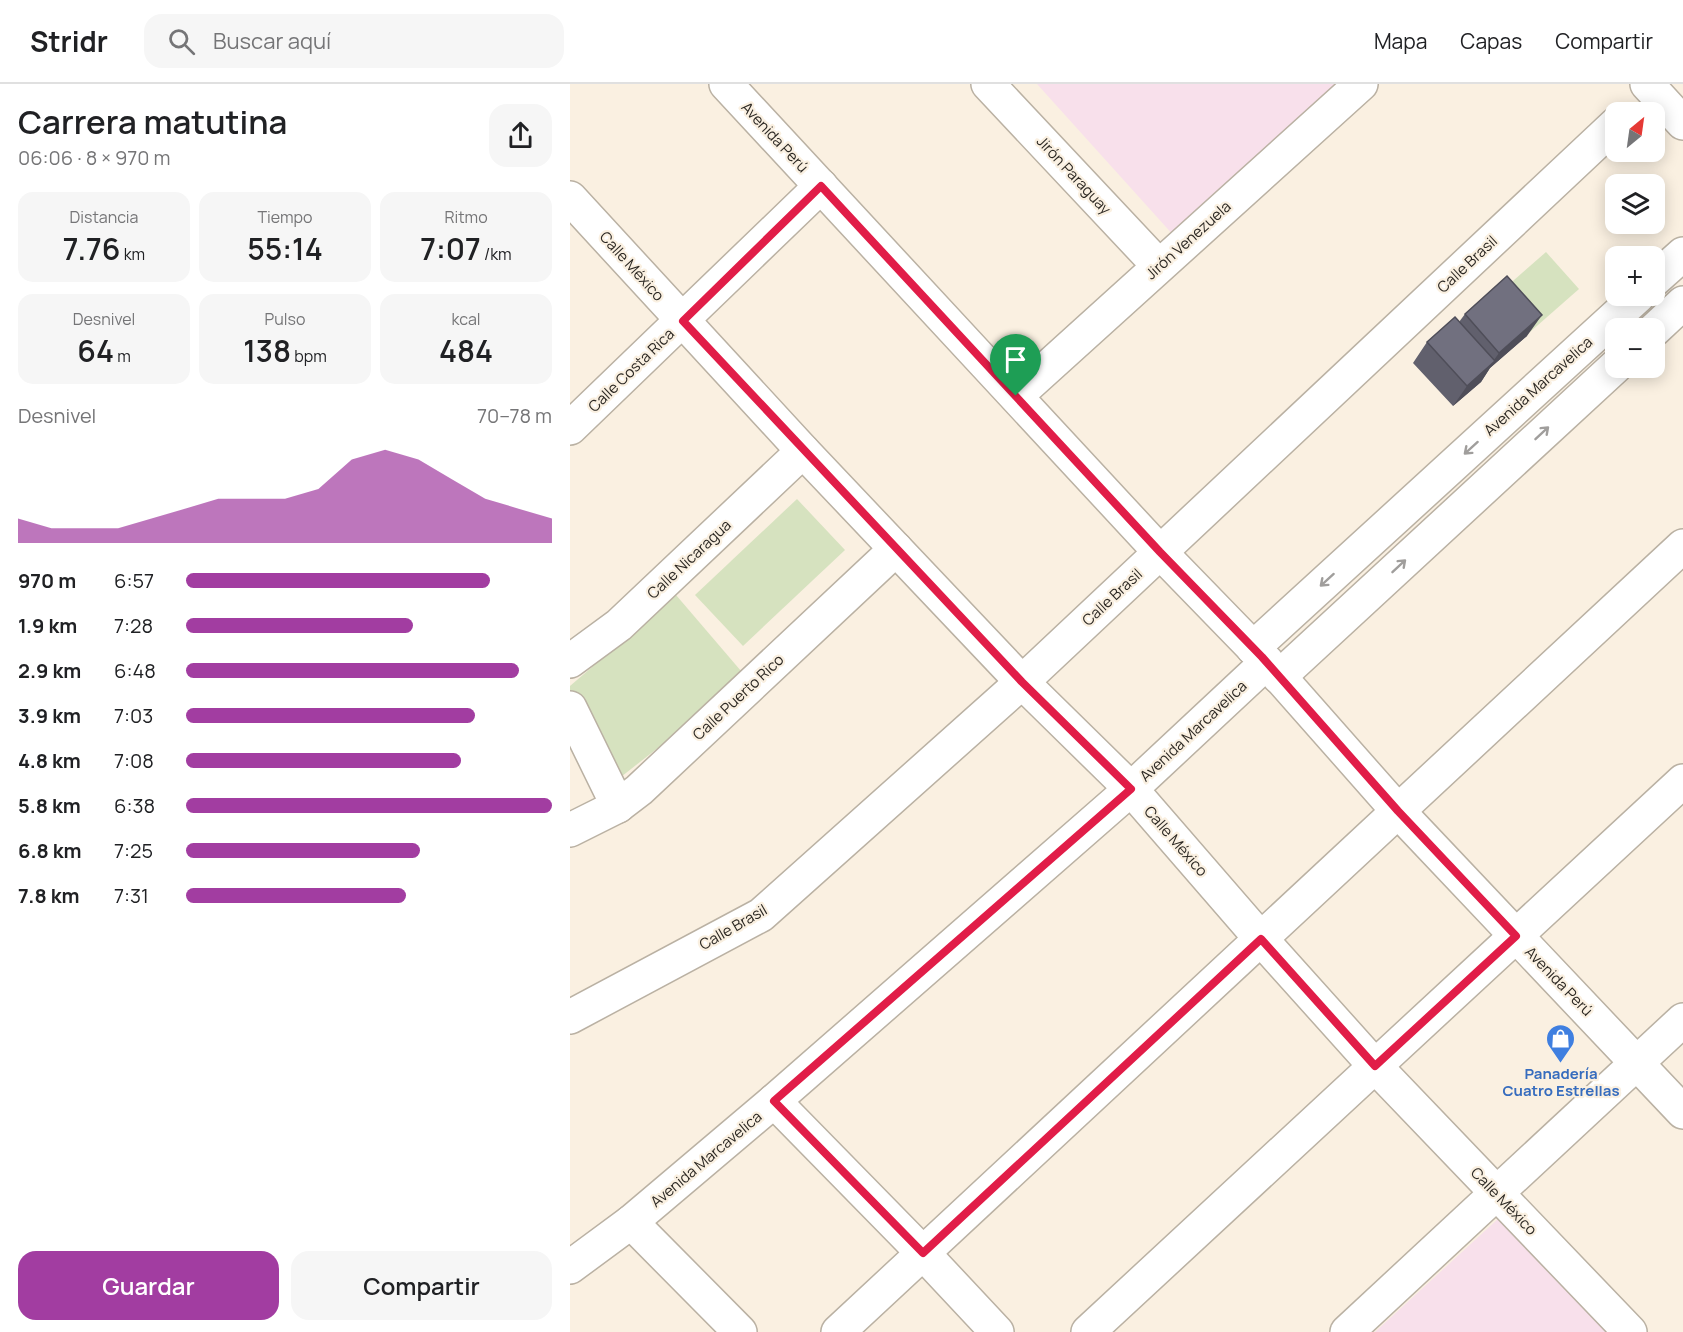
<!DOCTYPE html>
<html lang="es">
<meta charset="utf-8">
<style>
:root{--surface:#fff;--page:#f6f6f6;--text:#202124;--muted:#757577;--line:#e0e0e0;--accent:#a23da1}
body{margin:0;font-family:Manrope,sans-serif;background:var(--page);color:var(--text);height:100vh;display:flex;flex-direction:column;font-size:22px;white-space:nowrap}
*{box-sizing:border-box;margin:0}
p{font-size:20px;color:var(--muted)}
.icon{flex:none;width:33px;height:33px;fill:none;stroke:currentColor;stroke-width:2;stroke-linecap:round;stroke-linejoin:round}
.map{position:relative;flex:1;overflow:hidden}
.details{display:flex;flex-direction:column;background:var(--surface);width:570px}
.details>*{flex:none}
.needle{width:39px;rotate:29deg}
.buttons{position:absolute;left:1035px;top:18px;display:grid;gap:12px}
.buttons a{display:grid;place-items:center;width:60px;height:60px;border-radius:12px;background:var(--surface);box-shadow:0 3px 15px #0003;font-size:30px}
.pin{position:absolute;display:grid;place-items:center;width:51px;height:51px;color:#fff;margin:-62px -26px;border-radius:50% 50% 50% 0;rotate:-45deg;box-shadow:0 0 6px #0007}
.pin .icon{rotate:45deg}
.round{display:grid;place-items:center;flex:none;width:63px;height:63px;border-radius:18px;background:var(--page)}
.head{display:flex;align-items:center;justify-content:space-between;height:102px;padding:0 18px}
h1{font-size:33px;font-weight:600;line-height:45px}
.metrics{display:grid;grid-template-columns:repeat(3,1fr);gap:9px;height:102px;padding:6px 18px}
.metrics div{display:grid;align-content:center;border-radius:15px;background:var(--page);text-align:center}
.metrics b{font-size:30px;font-weight:600}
.metrics small{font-size:16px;font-weight:400}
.metrics p{font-size:16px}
.chart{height:168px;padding:12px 18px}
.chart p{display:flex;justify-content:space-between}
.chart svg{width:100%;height:108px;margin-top:6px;fill:var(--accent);opacity:.7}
.primary-button{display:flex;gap:12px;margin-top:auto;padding:12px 18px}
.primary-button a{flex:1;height:69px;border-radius:18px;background:var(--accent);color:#fff;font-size:24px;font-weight:600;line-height:69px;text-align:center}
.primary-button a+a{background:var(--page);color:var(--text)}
ul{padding:0 18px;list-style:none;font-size:20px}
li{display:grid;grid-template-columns:96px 72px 1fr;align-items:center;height:45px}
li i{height:15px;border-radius:8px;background:var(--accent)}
header{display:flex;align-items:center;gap:36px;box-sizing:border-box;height:84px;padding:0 30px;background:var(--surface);border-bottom:2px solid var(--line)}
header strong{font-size:28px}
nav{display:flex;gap:33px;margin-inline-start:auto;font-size:21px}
.search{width:420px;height:54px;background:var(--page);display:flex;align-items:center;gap:15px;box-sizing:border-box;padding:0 21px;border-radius:18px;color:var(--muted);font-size:22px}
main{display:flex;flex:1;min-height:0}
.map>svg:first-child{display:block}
.education{fill:#f8e0eb}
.green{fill:#d6e2bf}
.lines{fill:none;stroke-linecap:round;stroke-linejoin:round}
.minor-casing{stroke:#bab1a3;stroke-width:36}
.minor{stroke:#fff;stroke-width:33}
.wall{fill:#61606d}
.shaded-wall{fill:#4f4e59}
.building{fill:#71707f;stroke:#4f4e59;stroke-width:1.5}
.oneway{stroke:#a09e9c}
.route-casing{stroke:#fff;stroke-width:12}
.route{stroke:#e11d48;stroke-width:8}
.labels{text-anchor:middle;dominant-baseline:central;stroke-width:4.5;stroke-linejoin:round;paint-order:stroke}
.street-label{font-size:15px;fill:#2c2823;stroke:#faf0e1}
.shop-label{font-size:15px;font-weight:bold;fill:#366cbe;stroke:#faf0e1}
</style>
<header>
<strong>Stridr</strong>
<div class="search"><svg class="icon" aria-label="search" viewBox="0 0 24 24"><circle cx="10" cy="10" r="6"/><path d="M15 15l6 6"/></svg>Buscar aquí</div>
<nav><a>Mapa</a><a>Capas</a><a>Compartir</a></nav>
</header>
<main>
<section class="details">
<div class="head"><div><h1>Carrera matutina</h1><p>06:06 · 8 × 970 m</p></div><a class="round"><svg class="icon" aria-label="share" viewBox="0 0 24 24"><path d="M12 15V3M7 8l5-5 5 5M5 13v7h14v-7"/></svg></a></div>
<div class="metrics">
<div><p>Distancia</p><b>7.76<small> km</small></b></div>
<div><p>Tiempo</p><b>55:14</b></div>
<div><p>Ritmo</p><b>7:07<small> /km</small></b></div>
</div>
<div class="metrics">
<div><p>Desnivel</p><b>64<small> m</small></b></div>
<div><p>Pulso</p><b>138<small> bpm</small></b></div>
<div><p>kcal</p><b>484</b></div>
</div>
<div class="chart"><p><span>Desnivel</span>70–78 m</p>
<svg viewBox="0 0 160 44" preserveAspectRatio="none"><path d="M0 44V34L10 38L20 38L30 38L40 34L50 30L60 26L70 26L80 26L90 22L100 10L110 6L120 10L130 18L140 26L150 30L160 34V44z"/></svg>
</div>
<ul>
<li><b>970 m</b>6:57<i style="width:83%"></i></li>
<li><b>1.9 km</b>7:28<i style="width:62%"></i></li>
<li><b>2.9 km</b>6:48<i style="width:91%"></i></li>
<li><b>3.9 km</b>7:03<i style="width:79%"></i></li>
<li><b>4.8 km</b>7:08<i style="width:75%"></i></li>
<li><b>5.8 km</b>6:38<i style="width:100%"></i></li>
<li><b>6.8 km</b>7:25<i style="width:64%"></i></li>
<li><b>7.8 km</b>7:31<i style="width:60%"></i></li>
</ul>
<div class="primary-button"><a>Guardar</a><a>Compartir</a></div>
</section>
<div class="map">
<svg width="1113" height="1248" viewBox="0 0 1113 1248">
<rect width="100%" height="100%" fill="#faf0e1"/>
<g class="education">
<path d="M467,0H770L605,153Z"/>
<path d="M930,1133L1040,1248H805Z"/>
</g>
<g class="green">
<path d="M976,168L1009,205L960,248L927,211Z"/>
<path d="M227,415L275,466L173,562L125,511Z"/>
<path d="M106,511L177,594L47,696L0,618V602Z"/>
</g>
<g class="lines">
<defs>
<g id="minor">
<path d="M156,0L590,468L692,573L828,727L1113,1028"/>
<path d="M418,0L589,182"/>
<path d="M1077,0L1113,39"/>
<path d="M0,114L233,367L452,598L561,705L691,855L805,982L1060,1248"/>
<path d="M1084,196L1113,170"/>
<path d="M1084,246L1113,219"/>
<path d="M446,312L791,0"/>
<path d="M0,344L251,102"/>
<path d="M683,564L1068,212"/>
<path d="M0,577L49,541L233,367"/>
<path d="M709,593L1046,282"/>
<path d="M0,624L48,722"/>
<path d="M0,746L48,722L69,706L326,465"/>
<path d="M0,933L191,831L452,598L1046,40"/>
<path d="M204,1017L353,1169L427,1248"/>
<path d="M61,1138L170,1248"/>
<path d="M0,1183L61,1138L204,1017L561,705L697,578"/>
<path d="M268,1248L1113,462"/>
<path d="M518,1248L1113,697"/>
<path d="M777,1248L1113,936"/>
</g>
</defs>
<use href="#minor" class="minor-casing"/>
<use href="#minor" class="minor"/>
</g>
<path class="wall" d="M895,230L957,252L920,284L911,298L883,322L843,279L857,258L889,238Z"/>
<path class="shaded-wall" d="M972,231L957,252L920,284L911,298L883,322L897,302L919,283L929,269Z"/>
<g class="building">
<path d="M937,192L972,231L929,269L895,230Z"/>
<path d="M885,233L925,277L897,302L857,258Z"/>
</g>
<defs><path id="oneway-shaft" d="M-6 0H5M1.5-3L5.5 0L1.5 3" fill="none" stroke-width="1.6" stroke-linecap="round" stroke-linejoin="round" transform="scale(1.5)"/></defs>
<g class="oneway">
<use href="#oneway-shaft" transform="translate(972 349) rotate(-43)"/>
<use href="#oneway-shaft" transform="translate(901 364) rotate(138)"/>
<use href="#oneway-shaft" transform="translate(829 482) rotate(-43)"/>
<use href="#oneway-shaft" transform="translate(757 496) rotate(138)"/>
</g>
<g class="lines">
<defs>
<path id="route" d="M251,102L590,468L692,573L828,727L946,852L805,982L691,855L353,1169L204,1017L561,705L452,598L113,237Z"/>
</defs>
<use href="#route" class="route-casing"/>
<use href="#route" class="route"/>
</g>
<defs>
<symbol id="shop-pin" viewBox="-11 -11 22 30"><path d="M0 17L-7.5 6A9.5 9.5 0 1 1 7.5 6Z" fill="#3f7fe0" stroke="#faf0e1"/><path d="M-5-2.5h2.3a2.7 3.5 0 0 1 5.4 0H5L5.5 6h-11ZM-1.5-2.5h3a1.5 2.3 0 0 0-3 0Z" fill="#fff"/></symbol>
</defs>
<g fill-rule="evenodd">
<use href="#shop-pin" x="974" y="938" width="33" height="45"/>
</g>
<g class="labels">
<g class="street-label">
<text transform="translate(205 53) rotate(47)">Avenida Perú</text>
<text transform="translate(504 91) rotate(47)">Jirón Paraguay</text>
<text transform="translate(618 156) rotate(-42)">Jirón Venezuela</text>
<text transform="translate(897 180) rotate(-43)">Calle Brasil</text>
<text transform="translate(62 182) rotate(48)">Calle México</text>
<text transform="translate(61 286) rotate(-44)">Calle Costa Rica</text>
<text transform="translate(968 302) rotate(-42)">Avenida Marcavelica</text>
<text transform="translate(119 475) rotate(-43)">Calle Nicaragua</text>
<text transform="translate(542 513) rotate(-43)">Calle Brasil</text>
<text transform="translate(168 613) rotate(-43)">Calle Puerto Rico</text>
<text transform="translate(623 647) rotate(-43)">Avenida Marcavelica</text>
<text transform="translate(606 757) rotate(49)">Calle México</text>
<text transform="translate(163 843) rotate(-30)">Calle Brasil</text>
<text transform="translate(989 897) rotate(46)">Avenida Perú</text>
<text transform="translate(136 1075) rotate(-40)">Avenida Marcavelica</text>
<text transform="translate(934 1117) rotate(46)">Calle México</text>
</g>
<g class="shop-label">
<text x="991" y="989">Panadería<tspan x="991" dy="17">Cuatro Estrellas</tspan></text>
</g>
</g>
</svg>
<div class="buttons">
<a><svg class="needle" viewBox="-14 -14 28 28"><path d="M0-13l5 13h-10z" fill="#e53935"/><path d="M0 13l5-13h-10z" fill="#757577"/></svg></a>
<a><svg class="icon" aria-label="layers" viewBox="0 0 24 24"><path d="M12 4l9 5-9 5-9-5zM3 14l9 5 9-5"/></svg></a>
<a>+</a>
<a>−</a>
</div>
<div class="pin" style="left:446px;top:312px;background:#1e9e55"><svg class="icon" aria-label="arrive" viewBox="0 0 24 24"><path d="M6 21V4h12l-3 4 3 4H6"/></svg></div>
</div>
</main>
